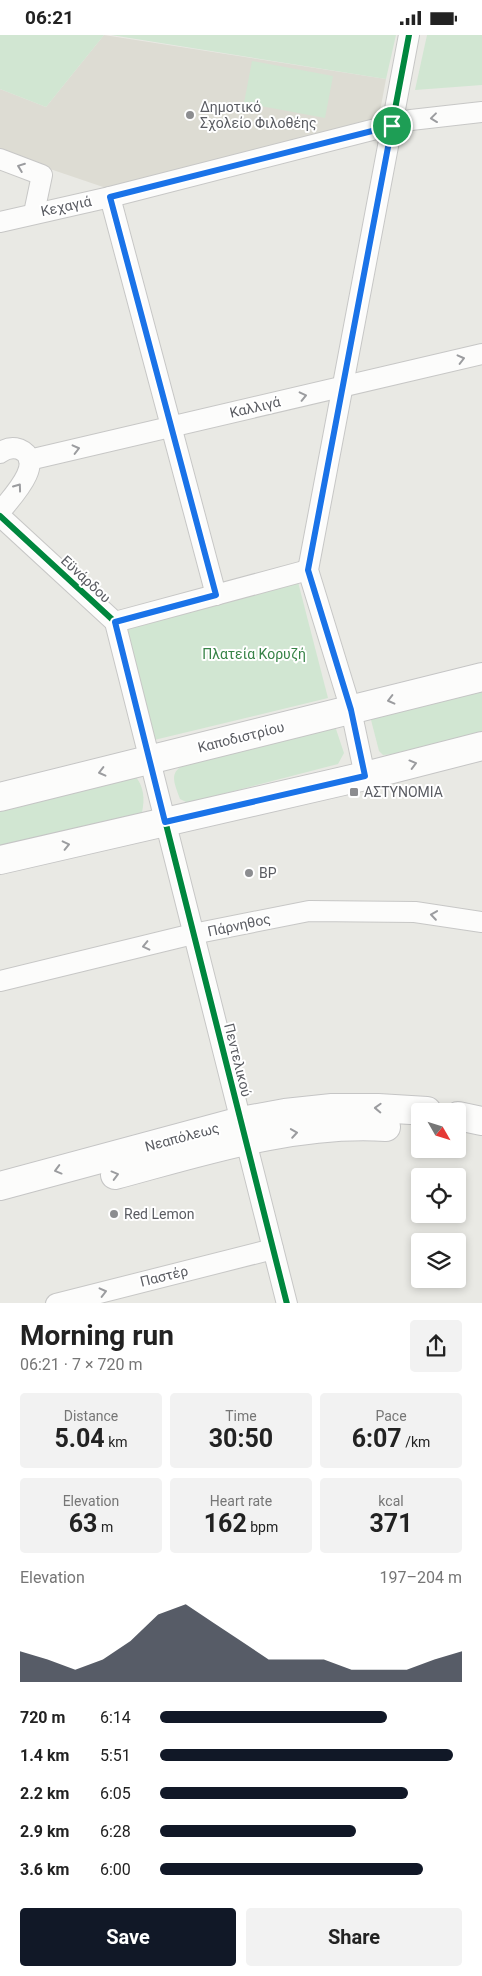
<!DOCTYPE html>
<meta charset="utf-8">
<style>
:root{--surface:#fff;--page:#f2f2f2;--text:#222;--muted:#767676;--accent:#111827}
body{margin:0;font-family:Roboto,sans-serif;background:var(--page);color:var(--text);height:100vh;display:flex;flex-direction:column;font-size:19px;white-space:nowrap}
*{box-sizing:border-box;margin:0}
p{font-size:16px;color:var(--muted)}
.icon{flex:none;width:28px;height:28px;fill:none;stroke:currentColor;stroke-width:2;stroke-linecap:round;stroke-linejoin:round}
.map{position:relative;height:1268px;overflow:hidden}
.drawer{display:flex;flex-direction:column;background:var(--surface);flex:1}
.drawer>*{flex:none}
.needle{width:32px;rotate:129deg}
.buttons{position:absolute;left:411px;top:1068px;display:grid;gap:10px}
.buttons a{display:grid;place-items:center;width:55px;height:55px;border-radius:5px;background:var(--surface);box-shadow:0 2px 8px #0003;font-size:25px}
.pin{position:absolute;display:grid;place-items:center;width:42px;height:42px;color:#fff;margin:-21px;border:2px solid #fff;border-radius:50%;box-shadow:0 1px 5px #0007}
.round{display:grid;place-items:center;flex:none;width:52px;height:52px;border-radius:5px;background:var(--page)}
.headline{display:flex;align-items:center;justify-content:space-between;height:85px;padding:0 20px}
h1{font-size:28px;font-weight:700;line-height:38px}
.metrics{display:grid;grid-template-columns:repeat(3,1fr);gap:8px;height:85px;padding:5px 20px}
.metrics div{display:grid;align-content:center;border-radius:5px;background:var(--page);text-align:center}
.metrics b{font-size:25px;font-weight:700}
.metrics small{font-size:14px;font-weight:400}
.metrics p{font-size:14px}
.chart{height:140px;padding:10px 20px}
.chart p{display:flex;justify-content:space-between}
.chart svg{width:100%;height:90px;margin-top:5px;fill:var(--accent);opacity:.7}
.action{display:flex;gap:10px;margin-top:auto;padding:10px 20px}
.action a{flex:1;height:58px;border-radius:5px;background:var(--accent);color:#fff;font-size:20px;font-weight:700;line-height:58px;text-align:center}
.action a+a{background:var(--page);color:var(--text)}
ul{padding:0 20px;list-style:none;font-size:16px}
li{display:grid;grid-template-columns:80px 60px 1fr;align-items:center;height:38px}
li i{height:12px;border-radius:6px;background:var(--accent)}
.status{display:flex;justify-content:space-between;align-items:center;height:35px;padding:0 25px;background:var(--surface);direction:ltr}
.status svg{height:14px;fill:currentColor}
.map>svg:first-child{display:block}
.education{fill:#dddcd3}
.green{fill:#d1e6d2}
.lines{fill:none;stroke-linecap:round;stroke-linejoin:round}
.street-casing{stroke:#c7c7c6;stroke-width:22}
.secondary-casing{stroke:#c5c5c5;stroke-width:30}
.street{stroke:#fcfcfb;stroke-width:20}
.secondary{stroke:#fcfcfb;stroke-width:28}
.cycleway-casing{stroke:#fff;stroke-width:9}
.cycleway{stroke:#00873e;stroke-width:6}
.oneway{stroke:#9b9c9f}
.route-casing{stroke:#fff;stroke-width:10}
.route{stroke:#1a73e8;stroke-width:6}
.poi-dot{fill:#8c8d90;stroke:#fff;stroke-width:2}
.labels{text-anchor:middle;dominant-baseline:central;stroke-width:4;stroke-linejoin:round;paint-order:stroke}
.poi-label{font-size:14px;fill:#5a5c62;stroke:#fff;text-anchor:start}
.street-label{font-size:14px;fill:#5a5c62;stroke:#fff}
.park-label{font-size:14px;fill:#378347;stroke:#fff}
</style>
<div class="status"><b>06:21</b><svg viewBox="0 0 49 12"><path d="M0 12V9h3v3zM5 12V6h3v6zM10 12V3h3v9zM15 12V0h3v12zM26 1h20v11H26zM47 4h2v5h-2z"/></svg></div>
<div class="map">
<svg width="482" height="1269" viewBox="0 0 482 1269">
<rect width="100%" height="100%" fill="#e9e9e4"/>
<path class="education" d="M104,0L386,44L378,87L109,154L0,117V54L46,72Z"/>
<g class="green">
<path d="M0,0H104L46,72L0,54Z"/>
<path d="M111,0H396L386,44Z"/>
<path d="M427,0H482V50L415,55Z"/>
<path d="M252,26L333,41L325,83L244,68Z"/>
<path d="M297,543L328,663L150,706L126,594Z"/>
<path d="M482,650V699L395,719L383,720L379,716L370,681Z"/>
<path d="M332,692L336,694L344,718L338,729L188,768L180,764C173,744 168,737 190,726Z"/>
<path d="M134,740C144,750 145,764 142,777L132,783L0,814V771Z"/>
</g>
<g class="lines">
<defs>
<g id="street">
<path d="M0,124L42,140L34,178"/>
<path d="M110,162L216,560"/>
<path d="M0,187L110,162L411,85L482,77"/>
<path d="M0,418C6,413 12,412 19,414C48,426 10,464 0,477"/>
<path d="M29,425L482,319"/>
<path d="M0,481L115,587L287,1269"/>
<path d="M115,587L308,535"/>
<path d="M365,741L351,675L308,535L409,0"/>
<path d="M0,946L193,899L309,876L415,877L482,887"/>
<path d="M56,1269L273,1214"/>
</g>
<g id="secondary">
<path d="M0,762L482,642"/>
<path d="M0,825L365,741L482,711"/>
<path d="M458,1081L482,1086"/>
<path d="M115,1140C201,1117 295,1086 386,1092"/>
<path d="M0,1151L241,1086L285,1078L332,1073H378L427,1076"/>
</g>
</defs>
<use href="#street" class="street-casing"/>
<use href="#secondary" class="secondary-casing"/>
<use href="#street" class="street"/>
<use href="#secondary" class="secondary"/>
<defs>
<g id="cycleway">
<path d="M0,481L115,587L287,1269"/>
<path d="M365,741L351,675L308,535L409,0"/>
</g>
</defs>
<use href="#cycleway" class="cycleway-casing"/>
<use href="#cycleway" class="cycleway"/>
</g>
<defs><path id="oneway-chevron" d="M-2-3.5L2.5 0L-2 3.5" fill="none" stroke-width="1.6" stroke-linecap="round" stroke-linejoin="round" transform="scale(1.25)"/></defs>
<g class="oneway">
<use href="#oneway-chevron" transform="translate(434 83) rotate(173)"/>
<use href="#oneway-chevron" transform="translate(21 132) rotate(-159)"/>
<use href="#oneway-chevron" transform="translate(461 324) rotate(-14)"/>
<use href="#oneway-chevron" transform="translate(303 361) rotate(-13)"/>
<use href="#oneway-chevron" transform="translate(76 414) rotate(-14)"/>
<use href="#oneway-chevron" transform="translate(18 452) rotate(-54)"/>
<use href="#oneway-chevron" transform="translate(391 665) rotate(166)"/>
<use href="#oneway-chevron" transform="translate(413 729) rotate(-15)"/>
<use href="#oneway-chevron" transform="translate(102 737) rotate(166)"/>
<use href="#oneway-chevron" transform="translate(66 810) rotate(-13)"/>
<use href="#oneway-chevron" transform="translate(434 880) rotate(-172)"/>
<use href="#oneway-chevron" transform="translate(146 911) rotate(167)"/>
<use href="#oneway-chevron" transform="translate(378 1073) rotate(-178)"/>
<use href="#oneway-chevron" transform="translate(294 1098) rotate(-9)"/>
<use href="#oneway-chevron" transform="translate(58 1135) rotate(165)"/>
<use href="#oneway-chevron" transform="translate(115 1140) rotate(-15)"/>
<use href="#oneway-chevron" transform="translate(103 1257) rotate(-14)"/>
</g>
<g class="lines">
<defs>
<path id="route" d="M392,91L308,535L351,675L365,741L165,787L115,587L216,560L110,162Z"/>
</defs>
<use href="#route" class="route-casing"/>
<use href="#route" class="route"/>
</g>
<g class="poi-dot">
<circle cx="190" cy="80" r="5"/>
<rect x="349" y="752" width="10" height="10" rx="2.5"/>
<circle cx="249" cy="838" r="5"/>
<circle cx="114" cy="1179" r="5"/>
</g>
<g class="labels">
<g class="poi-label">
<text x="200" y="72">Δημοτικό<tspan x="200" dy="16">Σχολείο Φιλοθέης</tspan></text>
<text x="364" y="757">ΑΣΤΥΝΟΜΙΑ</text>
<text x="259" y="838">BP</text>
<text x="124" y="1179">Red Lemon</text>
</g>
<g class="street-label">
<text transform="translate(66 171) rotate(-12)">Κεχαγιά</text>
<text transform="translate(255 372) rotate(-13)">Καλλιγά</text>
<text transform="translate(86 544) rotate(43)">Εϋνάρδου</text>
<text transform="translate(241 702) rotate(-14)">Καποδιστρίου</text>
<text transform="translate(239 890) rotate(-12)">Πάρνηθος</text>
<text transform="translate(238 1025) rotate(76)">Πεντελικού</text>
<text transform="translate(182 1102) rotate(-15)">Νεαπόλεως</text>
<text transform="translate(164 1241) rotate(-14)">Παστέρ</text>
</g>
<g class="park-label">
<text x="254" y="619">Πλατεία Κορυζή</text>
</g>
</g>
</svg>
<div class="buttons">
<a><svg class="needle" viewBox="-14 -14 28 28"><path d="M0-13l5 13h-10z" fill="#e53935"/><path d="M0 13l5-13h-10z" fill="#767676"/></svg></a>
<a><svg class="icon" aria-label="locate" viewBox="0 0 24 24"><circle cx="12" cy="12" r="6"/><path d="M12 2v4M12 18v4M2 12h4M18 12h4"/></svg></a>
<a><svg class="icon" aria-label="layers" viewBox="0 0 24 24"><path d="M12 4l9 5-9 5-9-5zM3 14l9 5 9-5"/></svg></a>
</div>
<div class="pin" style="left:392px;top:91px;background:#1e9e55"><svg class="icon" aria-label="arrive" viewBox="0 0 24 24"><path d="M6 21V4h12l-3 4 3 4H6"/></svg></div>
</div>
<section class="drawer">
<div class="headline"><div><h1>Morning run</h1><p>06:21 · 7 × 720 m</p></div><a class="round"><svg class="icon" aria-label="share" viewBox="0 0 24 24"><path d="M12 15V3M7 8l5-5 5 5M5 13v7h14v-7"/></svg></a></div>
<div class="metrics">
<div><p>Distance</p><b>5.04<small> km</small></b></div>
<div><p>Time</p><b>30:50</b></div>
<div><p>Pace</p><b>6:07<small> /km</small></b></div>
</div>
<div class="metrics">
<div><p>Elevation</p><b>63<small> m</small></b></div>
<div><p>Heart rate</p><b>162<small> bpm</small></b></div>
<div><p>kcal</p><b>371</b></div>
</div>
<div class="chart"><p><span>Elevation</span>197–204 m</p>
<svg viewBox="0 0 160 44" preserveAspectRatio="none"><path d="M0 44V29L10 33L20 38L30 33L40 24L50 11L60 6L70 15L80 24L90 33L100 33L110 33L120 38L130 38L140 38L150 33L160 29V44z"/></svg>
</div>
<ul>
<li><b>720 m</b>6:14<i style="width:75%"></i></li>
<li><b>1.4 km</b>5:51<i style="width:97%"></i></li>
<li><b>2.2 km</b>6:05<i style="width:82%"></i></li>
<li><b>2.9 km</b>6:28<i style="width:65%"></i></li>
<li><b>3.6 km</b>6:00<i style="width:87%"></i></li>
</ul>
<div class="action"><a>Save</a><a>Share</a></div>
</section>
